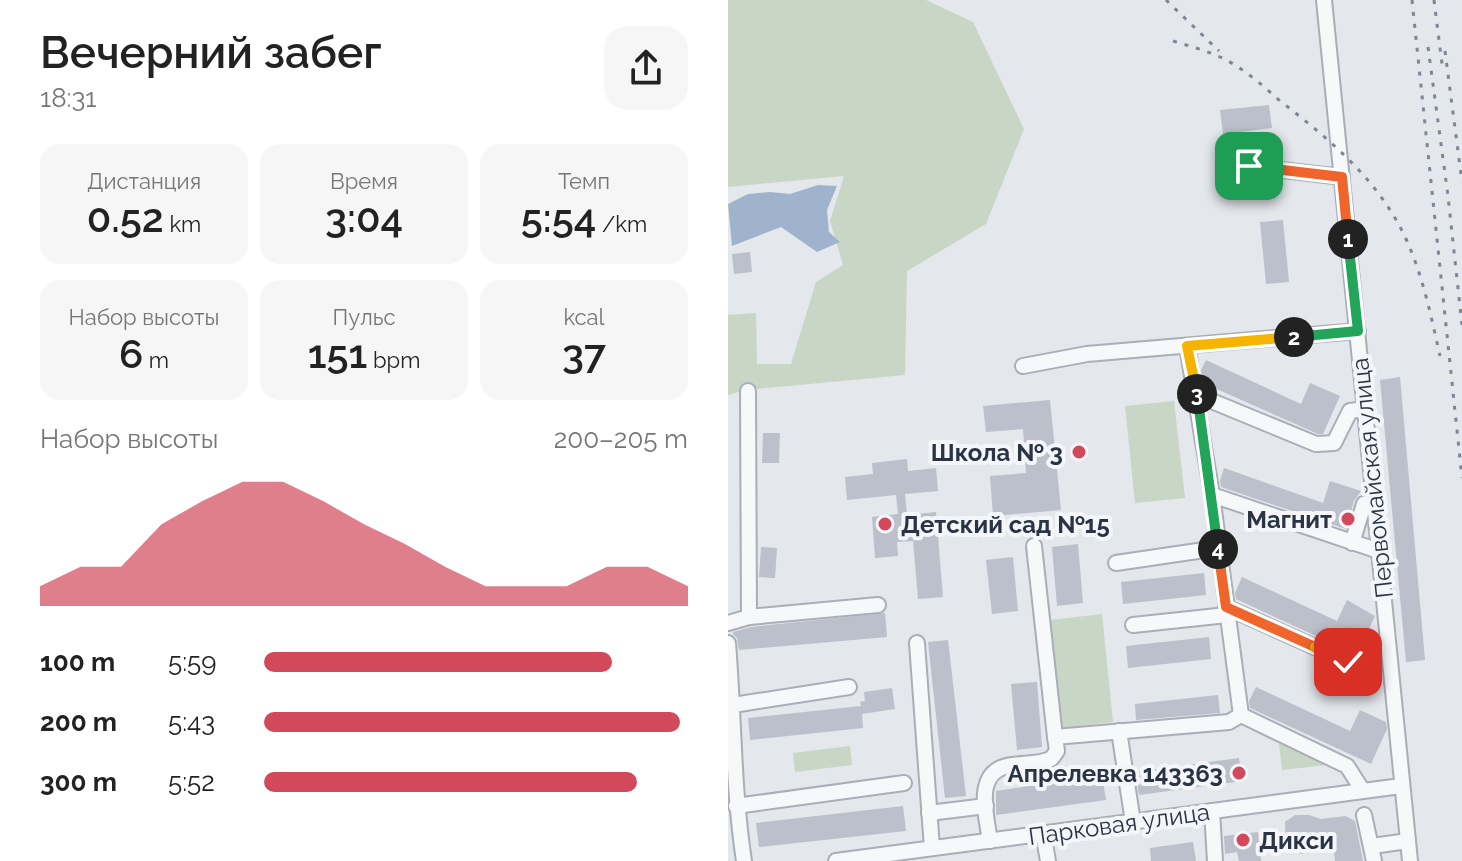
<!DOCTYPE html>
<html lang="ru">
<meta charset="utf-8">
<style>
:root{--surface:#fff;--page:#f6f6f6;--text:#222;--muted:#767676;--accent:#d1495b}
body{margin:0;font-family:Raleway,sans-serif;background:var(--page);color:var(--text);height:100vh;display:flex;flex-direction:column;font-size:30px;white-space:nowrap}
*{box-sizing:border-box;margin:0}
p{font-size:26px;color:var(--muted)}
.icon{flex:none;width:44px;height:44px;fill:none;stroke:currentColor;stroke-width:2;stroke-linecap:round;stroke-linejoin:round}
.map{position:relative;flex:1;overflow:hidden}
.details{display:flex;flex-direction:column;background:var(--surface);width:728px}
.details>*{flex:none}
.pin{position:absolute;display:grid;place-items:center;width:68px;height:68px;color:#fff;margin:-34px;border-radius:16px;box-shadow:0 4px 12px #0006}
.km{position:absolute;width:40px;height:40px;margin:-20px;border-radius:50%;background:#222;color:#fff;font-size:22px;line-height:40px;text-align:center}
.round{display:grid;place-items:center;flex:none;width:84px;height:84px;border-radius:24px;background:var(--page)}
.summary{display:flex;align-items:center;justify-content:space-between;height:136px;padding:0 40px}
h1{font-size:44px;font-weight:600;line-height:60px}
.figures{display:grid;grid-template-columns:repeat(3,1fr);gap:12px;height:136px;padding:8px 40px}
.figures div{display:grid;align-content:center;border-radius:20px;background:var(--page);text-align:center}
.figures b{font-size:40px;font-weight:600}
.figures small{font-size:22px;font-weight:400}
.figures p{font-size:22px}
.chart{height:224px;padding:16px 40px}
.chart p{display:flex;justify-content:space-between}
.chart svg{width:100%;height:144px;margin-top:8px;fill:var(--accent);opacity:.7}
ul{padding:0 40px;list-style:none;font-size:26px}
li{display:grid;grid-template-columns:128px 96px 1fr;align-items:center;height:60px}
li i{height:20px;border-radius:10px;background:var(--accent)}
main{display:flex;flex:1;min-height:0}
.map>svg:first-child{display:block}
.green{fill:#c9d6c5}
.water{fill:#9fb4cc}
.building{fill:#bbc0ca}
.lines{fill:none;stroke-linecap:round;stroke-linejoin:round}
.minor-casing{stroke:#a9aeb7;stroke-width:18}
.minor{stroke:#f7f8fa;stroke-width:14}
.rail{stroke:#7d8696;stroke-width:3;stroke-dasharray:4 8;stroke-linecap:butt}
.split-1-casing{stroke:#fff;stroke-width:16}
.split-2-casing{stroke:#fff;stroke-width:16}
.split-3-casing{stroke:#fff;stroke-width:16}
.split-4-casing{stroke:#fff;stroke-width:16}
.split-5-casing{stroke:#fff;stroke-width:16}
.split-6-casing{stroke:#fff;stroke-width:16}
.split-1{stroke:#f0652b;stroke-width:10}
.split-2{stroke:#22a559;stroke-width:10}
.split-3{stroke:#f5b400;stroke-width:10}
.split-4{stroke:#22a559;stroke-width:10}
.split-5{stroke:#f0652b;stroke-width:10}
.split-6{stroke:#f5b400;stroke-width:10}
.poi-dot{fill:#d1495b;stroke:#f4f6f9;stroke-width:3}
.labels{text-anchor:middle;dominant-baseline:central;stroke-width:8;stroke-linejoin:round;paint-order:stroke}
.poi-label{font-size:24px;font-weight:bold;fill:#2b3445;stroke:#f4f6f9;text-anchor:end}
.street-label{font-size:24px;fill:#2b3445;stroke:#f4f6f9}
</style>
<main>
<section class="details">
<div class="summary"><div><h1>Вечерний забег</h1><p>18:31</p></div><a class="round"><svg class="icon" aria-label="share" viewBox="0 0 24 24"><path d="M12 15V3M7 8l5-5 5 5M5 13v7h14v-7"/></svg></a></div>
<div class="figures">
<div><p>Дистанция</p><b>0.52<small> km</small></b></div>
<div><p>Время</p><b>3:04</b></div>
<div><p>Темп</p><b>5:54<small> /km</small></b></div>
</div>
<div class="figures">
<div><p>Набор высоты</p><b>6<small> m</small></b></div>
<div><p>Пульс</p><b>151<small> bpm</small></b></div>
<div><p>kcal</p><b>37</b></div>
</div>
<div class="chart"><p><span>Набор высоты</span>200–205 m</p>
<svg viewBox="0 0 160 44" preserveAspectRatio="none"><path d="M0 44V38L10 32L20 32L30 19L40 12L50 6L60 6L70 12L80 19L90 25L100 32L110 38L120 38L130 38L140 32L150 32L160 38V44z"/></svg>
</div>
<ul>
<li><b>100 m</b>5:59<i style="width:82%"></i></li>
<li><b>200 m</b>5:43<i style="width:98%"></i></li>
<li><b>300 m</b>5:52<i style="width:88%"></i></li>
</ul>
</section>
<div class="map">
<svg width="734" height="861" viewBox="0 0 734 861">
<rect width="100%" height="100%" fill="#e4e7ec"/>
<g class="green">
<path d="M0,0H198L245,22L296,129L258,224L179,271L177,375L17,390L0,395V315L28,313L29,364H63L88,282L115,265L102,221L116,176L0,187Z"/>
<path d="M446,401L457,498L407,503L397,406Z"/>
<path d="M374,614L385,722L334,728L322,620Z"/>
<path d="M550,736L608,764L554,770Z"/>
<path d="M122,746L124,765L67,772L65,753Z"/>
</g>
<path class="water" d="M90,185L109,186L99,210L101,232L112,242L89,252L53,227L4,246L0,204L20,194L42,192L62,194Z"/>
<g class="building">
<path d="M541,105L544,128L495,134L492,110Z"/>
<path d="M555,220L561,282L538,284L532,222Z"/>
<path d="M22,252L24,272L6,274L4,254Z"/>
<path d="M478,360L573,404L582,383L612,396L595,434H590L475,383L473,370Z"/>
<path d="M672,377L697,660L678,662L652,380Z"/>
<path d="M322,400L333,510L265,516L262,476L298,473L295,429L258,432L255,406Z"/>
<path d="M35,433H52L51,463H34Z"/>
<path d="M179,459L180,471L208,468L210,491L177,494L179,515L208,512L215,597L190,599L185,541L169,542L170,556L147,558L144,517L170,514L168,495L119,500L117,477L145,474L144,463Z"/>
<path d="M496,468L595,503L602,481L633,491L626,501L618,529L493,487L492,481Z"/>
<path d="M350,544L355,603L329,606L324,547Z"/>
<path d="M33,547L49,548L47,578L31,577Z"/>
<path d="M285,557L290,611L264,614L258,560Z"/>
<path d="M476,573L478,595L395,604L393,582Z"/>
<path d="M514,577L609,621L619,600L647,616L629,655L508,599L507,593Z"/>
<path d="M157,613L159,637L11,650L9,638L5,634V632L23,627Z"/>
<path d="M481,637L483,659L400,668L398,646Z"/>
<path d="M220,640L238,796L217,798L200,642Z"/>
<path d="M309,682L314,747L289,750L283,684Z"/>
<path d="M528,687L622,731L632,710L658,722L659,729L643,764L522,708L521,701Z"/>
<path d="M164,688L167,709L134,714L135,728L22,740L20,718L133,706L132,702L137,701L136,692Z"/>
<path d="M490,695L492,713L408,720L407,704Z"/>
<path d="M511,758L515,781L411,795L407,772Z"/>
<path d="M374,775L378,800L268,815V791Z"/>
<path d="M175,806L178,831L31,847L28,823Z"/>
<path d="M567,815H581L593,819L618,816L627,821L635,861H607L604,839L590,840L587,847L574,854L558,849L557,822Z"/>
<path d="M530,832L533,861H511L509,852L497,854L496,836Z"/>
<path d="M465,842L468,861H423L422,848Z"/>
</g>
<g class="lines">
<defs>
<g id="minor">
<path d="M596,0L682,861"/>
<path d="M521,166L614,177"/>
<path d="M459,346L484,495L513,715"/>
<path d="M295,366L359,354L630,331"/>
<path d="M20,391L21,617"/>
<path d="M469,395L588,444L606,443L622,411L637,409"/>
<path d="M484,495L651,551"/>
<path d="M624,543L636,504H646"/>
<path d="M306,546L327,737L501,722L513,715"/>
<path d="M388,563L490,548"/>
<path d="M498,607L620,662"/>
<path d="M0,623L21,617L150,605"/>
<path d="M405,625L499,615"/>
<path d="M0,643C6,716 5,789 16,861"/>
<path d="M189,643L204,848"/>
<path d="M5,705L121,687"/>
<path d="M513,715L619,766L635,791"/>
<path d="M391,731L405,822"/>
<path d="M8,806L176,783"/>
<path d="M484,811L487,861"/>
<path d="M201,813L258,806"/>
<path d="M636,815L646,861"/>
<path d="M315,833L320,861"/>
<path d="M262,841C258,813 245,770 284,765C297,763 311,764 323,759L329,751L327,737"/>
<path d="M644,846L680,841"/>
<path d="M108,861L673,786"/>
</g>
</defs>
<use href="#minor" class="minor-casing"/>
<use href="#minor" class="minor"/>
<g class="rail">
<path d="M438,0L491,51"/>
<path d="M684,0L734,478"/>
<path d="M706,0L714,64"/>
<path d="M445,41C461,46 477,50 492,57C514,67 533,84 551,100C601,139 651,180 678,239C695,276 703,316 712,356"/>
<path d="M700,47L720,196L734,325"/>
<path d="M717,51L734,182"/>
</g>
</g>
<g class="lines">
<defs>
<path id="split-1" d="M521,166L614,177L620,239"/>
<path id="split-2" d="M566,337L630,331L620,239"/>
<path id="split-3" d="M469,394L459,346L566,337"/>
<path id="split-4" d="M469,394L490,549"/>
<path id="split-5" d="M490,549L498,607L587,647"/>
<path id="split-6" d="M587,647L620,662"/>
</defs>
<use href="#split-1" class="split-1-casing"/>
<use href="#split-2" class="split-2-casing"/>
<use href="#split-3" class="split-3-casing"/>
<use href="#split-4" class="split-4-casing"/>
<use href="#split-5" class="split-5-casing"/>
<use href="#split-6" class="split-6-casing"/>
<use href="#split-1" class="split-1"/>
<use href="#split-2" class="split-2"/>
<use href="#split-3" class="split-3"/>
<use href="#split-4" class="split-4"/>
<use href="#split-5" class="split-5"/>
<use href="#split-6" class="split-6"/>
</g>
<g class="poi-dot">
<circle cx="351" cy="452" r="8"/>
<circle cx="620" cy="519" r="8"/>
<circle cx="157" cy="524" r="8"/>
<circle cx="511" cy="773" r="8"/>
<circle cx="515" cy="840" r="8"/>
</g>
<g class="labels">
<g class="poi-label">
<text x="335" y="452">Школа № 3</text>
<text x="604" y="519">Магнит</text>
<text x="173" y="524" text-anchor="start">Детский сад №15</text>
<text x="495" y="773">Апрелевка 143363</text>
<text x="531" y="840" text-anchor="start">Дикси</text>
</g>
<g class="street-label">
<text transform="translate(644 478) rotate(-96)">Первомайская улица</text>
<text transform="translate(391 824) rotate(-8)">Парковая улица</text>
</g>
</g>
</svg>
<div class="pin" style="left:521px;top:166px;background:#1e9e55"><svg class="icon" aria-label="arrive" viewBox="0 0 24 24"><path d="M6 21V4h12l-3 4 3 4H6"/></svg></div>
<div class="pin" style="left:620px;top:662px;background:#d93025"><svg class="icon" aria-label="check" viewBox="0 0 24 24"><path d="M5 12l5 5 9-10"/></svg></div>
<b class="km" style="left:620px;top:239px">1</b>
<b class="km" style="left:566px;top:337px">2</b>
<b class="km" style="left:469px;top:394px">3</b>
<b class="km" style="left:490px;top:549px">4</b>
</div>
</main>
